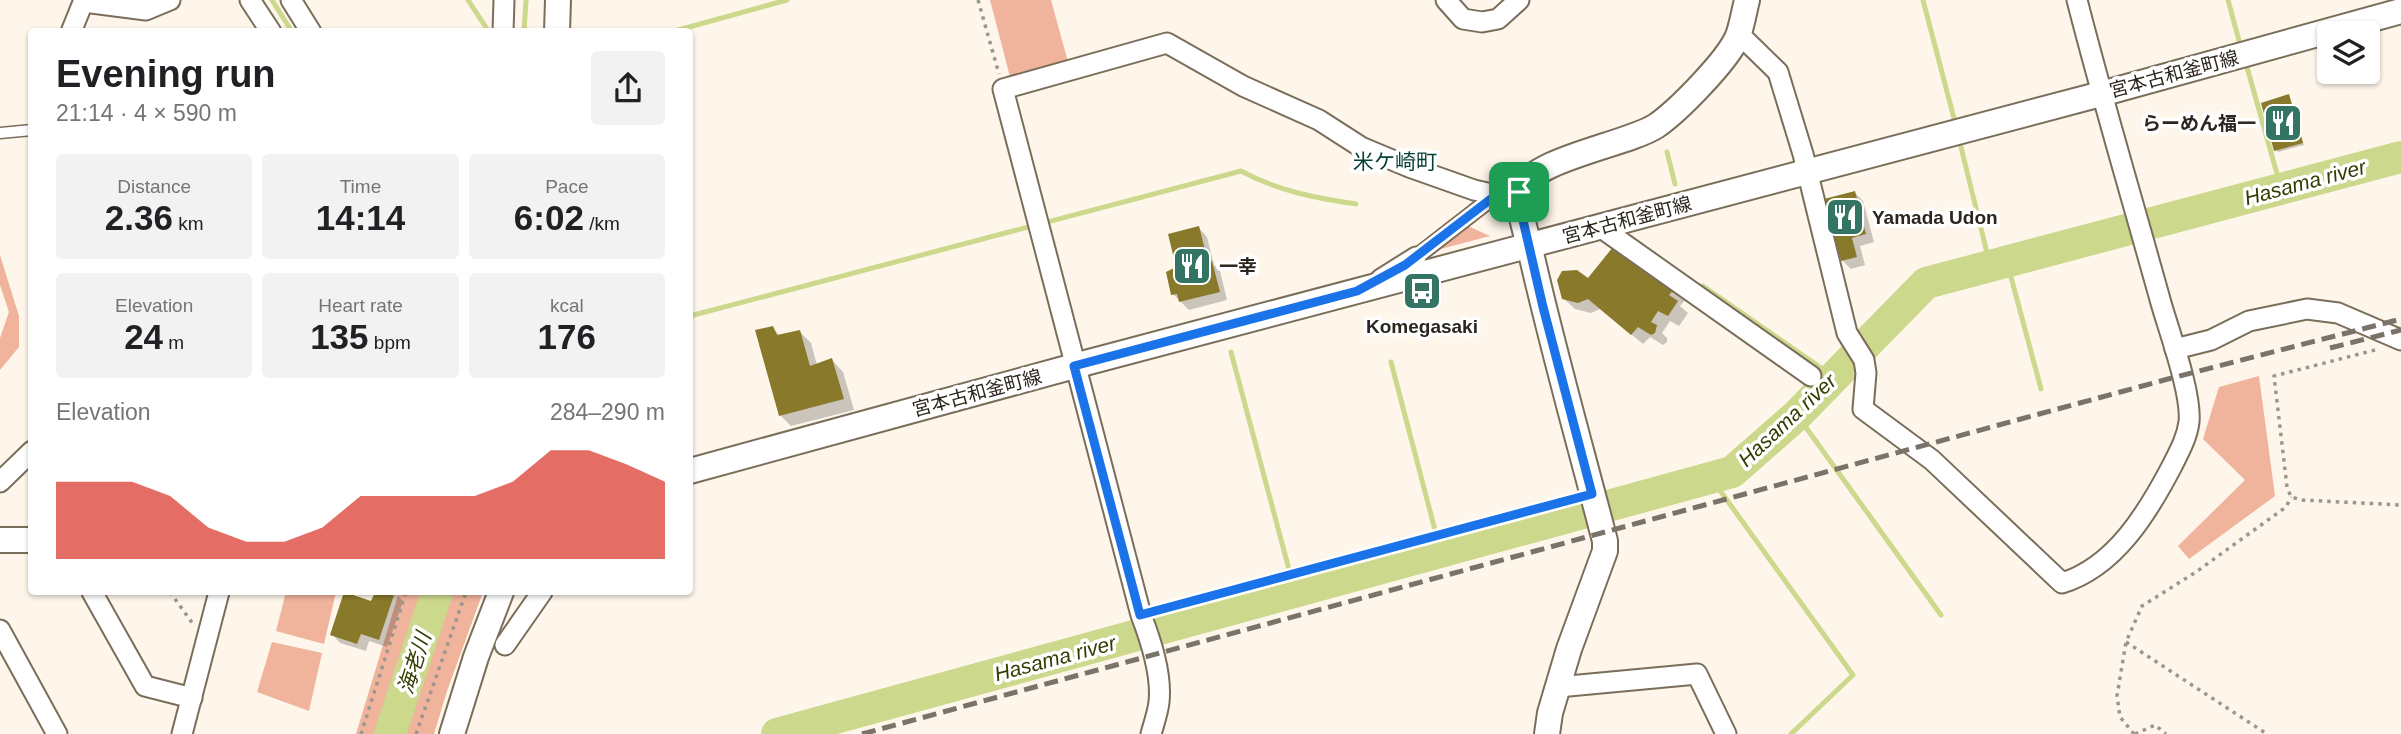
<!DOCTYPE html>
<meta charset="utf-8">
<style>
:root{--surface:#fff;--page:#f2f2f2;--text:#202124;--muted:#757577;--accent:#d93025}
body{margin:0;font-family:Arial,"Noto Sans JP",sans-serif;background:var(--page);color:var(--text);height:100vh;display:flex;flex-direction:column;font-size:26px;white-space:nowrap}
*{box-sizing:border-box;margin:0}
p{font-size:23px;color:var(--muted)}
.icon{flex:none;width:38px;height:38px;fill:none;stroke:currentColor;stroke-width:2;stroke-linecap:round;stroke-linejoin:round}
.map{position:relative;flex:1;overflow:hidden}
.drawer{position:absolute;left:28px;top:28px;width:665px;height:567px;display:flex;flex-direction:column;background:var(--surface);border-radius:7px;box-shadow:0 2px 5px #0004}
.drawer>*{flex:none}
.buttons{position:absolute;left:2317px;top:21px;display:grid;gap:14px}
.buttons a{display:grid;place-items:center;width:63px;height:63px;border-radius:7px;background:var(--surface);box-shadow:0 2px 5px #0004;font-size:35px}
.pin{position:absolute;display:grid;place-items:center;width:60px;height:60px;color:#fff;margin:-30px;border-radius:14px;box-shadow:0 4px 10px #0006}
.round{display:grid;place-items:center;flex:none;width:74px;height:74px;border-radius:7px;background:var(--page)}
.head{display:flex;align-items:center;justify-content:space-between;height:119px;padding:0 28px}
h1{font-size:38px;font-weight:600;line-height:52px}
.metrics{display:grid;grid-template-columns:repeat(3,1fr);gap:10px;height:119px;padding:7px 28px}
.metrics div{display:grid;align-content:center;border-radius:7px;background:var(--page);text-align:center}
.metrics b{font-size:35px;font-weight:600}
.metrics small{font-size:19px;font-weight:400}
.metrics p{font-size:19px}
.chart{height:196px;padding:14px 28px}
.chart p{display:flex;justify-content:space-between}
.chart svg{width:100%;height:126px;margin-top:7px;fill:var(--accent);opacity:.7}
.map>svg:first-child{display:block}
.green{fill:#f0b39c}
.shadow{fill:#0003}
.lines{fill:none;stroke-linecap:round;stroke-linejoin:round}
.stream{stroke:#ccd98d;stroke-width:5}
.river{stroke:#ccd98d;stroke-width:32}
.building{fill:#89792b}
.service-casing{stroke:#7a6e5b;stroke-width:13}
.pedestrian-casing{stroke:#7a6e5b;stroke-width:18}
.minor-casing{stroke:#7a6e5b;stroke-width:23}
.tertiary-casing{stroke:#7a6e5b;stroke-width:28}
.path{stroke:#9d968c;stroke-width:3.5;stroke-dasharray:3.5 5;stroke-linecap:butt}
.service{stroke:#fff;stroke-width:10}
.pedestrian{stroke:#fff;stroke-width:14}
.minor{stroke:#fff;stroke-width:19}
.tertiary{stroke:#fff;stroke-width:24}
.rail{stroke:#79736a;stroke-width:5;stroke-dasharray:14 7;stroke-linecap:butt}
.route-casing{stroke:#fff;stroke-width:14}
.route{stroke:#1a73e8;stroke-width:9}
.labels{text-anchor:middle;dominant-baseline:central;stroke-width:7;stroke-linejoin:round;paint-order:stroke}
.street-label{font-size:19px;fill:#2b261f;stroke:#fff}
.poi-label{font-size:19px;font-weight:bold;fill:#2b261f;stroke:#fff;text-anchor:start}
.neighbourhood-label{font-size:21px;fill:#063f33;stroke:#fff}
.water-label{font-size:21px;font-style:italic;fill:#353c00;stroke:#fff}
</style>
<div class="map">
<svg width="2401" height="734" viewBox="0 0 2401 734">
<rect width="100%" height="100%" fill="#fef6ea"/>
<g class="green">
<path d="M990,0H1051L1068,62L1010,77Z"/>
<path d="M1468,226L1490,236L1437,250Z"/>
<path d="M0,255L19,316V347L0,370V338L9,312L0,285Z"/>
<path d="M2259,376L2275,496L2189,559L2178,546L2245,480L2203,439L2219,387Z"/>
<path d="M286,592H336L324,644L276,631Z"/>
<path d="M399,592H483L447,691L434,734H356Z"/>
<path d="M272,642L322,653L309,711L257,692Z"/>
</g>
<g class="shadow">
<path d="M2289,96L2304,145L2278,152L2276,150Z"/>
<path d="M1855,193L1863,201L1874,242L1860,246L1865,265L1851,269L1842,260Z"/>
<path d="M1199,228L1207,237L1214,265L1220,271L1227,300L1189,310L1173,294L1178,268Z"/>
<path d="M1588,280L1674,289L1685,300L1680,306L1688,313L1679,326L1670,321L1662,333L1667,338V342L1663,345L1650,337L1643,344L1600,309L1591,313L1575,309L1563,298Z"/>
<path d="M773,328L780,336L800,332L811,343L817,365L832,360L843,372L854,410L791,426L780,415Z"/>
<path d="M377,592H394L403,601L387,647L369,641L366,651L340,643L332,634L372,604Z"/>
</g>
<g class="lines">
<g class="stream">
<path d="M272,0L292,32"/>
<path d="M468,0L489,32"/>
<path d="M1923,0L1956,126"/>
<path d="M2228,0L2241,48"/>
<path d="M524,32L526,0"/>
<path d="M671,32L787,0"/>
<path d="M2245,60L2281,188"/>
<path d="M1959,139L1990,265"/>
<path d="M1667,152L1675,184"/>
<path d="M2007,262L2041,389"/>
<path d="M1703,286L1834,377"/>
<path d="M690,316L1241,171C1278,191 1315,198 1356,204"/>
<path d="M1231,352L1295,592"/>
<path d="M1391,362L1441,553"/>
<path d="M1797,415L1941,615"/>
<path d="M1711,478L1853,675L1791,734"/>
</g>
<g class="river">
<path d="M390,734L437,592"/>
<path d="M777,734L1732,472L1797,415L1926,283L2401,157"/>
</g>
</g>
<g class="building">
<path d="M2289,94L2303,143L2274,151L2261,103Z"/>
<path d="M1855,191L1866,234L1852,238L1857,257L1841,261L1824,199Z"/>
<path d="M1199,226L1208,262L1212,261L1220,292L1179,302L1177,294L1171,295L1166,272L1176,267L1168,234Z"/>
<path d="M1613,247L1675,288L1669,295L1678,301L1668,316L1658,311L1651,322L1657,325L1655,333L1651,335L1638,327L1631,335L1588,299L1578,303L1562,299L1557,280L1562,271L1577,270L1588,278Z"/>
<path d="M773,326L777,335L800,330L810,366L832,358L844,399L779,416L755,330Z"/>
<path d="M344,592L371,601L375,592H395L379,640L361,634L357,644L330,635Z"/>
</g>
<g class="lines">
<defs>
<path id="service" d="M0,133L32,130"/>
<path id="pedestrian" d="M1416,257L1483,205"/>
<g id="minor">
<path d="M250,0L271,32"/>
<path d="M291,0L311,32"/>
<path d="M1446,0L1463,19L1482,22L1498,19L1519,0"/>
<path d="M84,2L146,10L170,0"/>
<path d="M71,32L84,0"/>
<path d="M503,32L504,0"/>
<path d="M1739,34L1778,72L1803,154L1847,333L1864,360L1866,373L1863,409L1932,460L2062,583C2115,567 2148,512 2172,466C2179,452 2187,438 2189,422C2192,394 2169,331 2161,303C2133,202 2103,102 2077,0"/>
<path d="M1600,227L1811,376"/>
<path d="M1381,279L1416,257"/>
<path d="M2175,349L2211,340L2249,321L2307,309L2338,313L2401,340"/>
<path d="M0,482L32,451"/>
<path d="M92,592L145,686L192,698"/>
<path d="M0,630L57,734"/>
<path d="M505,645L542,592"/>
<path d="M1558,687L1697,674L1726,734"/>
<path d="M182,734L219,592"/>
<path d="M1151,734C1154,723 1158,712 1159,702C1162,674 1151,641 1141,615L1003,89L1167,43L1243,86L1319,120L1361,147L1409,167L1474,190L1496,195L1519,192"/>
</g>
<g id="tertiary">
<path d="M557,32L558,0"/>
<path d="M690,471L1089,362L2101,94L2401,11"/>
<path d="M0,540H32"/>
<path d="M452,734L476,657L501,592"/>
<path d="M1547,734L1550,713L1569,649L1605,551V541C1580,445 1553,350 1531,253C1528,239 1516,204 1520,191C1531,159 1626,145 1656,126C1678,111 1728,60 1738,36C1742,25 1744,12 1747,0"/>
</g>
</defs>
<use href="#service" class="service-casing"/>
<use href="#pedestrian" class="pedestrian-casing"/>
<use href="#minor" class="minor-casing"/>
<use href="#tertiary" class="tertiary-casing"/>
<g class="path">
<path d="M978,0L999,74"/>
<path d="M2375,350L2274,376L2287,487L2291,497L2302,500L2401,505"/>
<path d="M170,592L193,624"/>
<path d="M1156,611L1575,498"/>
<path d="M2126,642L2267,734"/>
<path d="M361,734L406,592"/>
<path d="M416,734L466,592"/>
<path d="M2134,734L2120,717L2117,696L2126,642L2142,606L2196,572L2286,507L2291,497"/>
<path d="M2135,734L2155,725L2166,734"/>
</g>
<use href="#service" class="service"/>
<use href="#pedestrian" class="pedestrian"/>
<use href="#minor" class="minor"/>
<use href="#tertiary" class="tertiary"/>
<g class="rail">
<path d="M2330,348L2401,330"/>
<path d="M862,734L2168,379L2401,319"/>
</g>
</g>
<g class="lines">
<defs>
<path id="route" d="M1519,192L1522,216L1543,307L1592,494L1140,615L1074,366L1357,291L1405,265L1496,195Z"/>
</defs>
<use href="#route" class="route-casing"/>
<use href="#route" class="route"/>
</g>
<defs>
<symbol id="restaurant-square" viewBox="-11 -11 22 22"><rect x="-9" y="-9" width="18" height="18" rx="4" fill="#337462" stroke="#fff"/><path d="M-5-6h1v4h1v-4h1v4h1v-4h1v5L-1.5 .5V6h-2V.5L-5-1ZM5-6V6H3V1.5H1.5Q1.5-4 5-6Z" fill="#fff"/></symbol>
<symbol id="bus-square" viewBox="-11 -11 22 22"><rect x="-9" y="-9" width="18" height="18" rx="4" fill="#337462" stroke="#fff"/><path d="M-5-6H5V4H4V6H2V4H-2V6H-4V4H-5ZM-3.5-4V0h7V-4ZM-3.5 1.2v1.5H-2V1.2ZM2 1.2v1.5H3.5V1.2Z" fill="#fff"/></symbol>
</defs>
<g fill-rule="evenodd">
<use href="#restaurant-square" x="2261" y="101" width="44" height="44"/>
<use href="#restaurant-square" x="1823" y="195" width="44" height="44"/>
<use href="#restaurant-square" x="1170" y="244" width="44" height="44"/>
<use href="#bus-square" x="1400" y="269" width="44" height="44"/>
</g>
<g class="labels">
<g class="street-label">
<text transform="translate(2174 74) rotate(-15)">宮本古和釜町線</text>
<text transform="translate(1627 220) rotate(-15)">宮本古和釜町線</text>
<text transform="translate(977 393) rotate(-15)">宮本古和釜町線</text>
</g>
<g class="poi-label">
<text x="2256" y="123" text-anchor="end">らーめん福一</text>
<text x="1872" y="217">Yamada Udon</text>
<text x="1219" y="266">一幸</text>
<text x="1422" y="326" text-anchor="middle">Komegasaki</text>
</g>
<g class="neighbourhood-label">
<text x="1395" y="161">米ケ崎町</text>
</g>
<g class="water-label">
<text transform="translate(2305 182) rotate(-15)">Hasama river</text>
<text transform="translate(1787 420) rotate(-43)">Hasama river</text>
<text transform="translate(1055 658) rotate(-15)">Hasama river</text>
<text transform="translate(414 663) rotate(-72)">海老川</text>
</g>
</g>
</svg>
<div class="buttons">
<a><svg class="icon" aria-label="layers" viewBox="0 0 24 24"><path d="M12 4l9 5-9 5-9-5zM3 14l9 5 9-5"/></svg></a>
</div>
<div class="pin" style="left:1519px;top:192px;background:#1e9e55"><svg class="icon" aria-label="arrive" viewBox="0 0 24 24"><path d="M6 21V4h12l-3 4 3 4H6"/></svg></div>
<section class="drawer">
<div class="head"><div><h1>Evening run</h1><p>21:14 · 4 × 590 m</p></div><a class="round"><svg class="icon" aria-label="share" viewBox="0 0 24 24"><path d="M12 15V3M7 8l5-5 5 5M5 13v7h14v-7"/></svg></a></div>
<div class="metrics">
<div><p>Distance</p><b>2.36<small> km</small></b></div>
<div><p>Time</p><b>14:14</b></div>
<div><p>Pace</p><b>6:02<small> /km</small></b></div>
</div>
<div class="metrics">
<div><p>Elevation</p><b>24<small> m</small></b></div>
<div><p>Heart rate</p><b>135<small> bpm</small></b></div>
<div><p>kcal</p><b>176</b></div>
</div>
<div class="chart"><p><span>Elevation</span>284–290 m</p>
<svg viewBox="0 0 160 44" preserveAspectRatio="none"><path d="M0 44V17L10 17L20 17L30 22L40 33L50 38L60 38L70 33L80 22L90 22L100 22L110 22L120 17L130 6L140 6L150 11L160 17V44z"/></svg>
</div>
</section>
</div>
